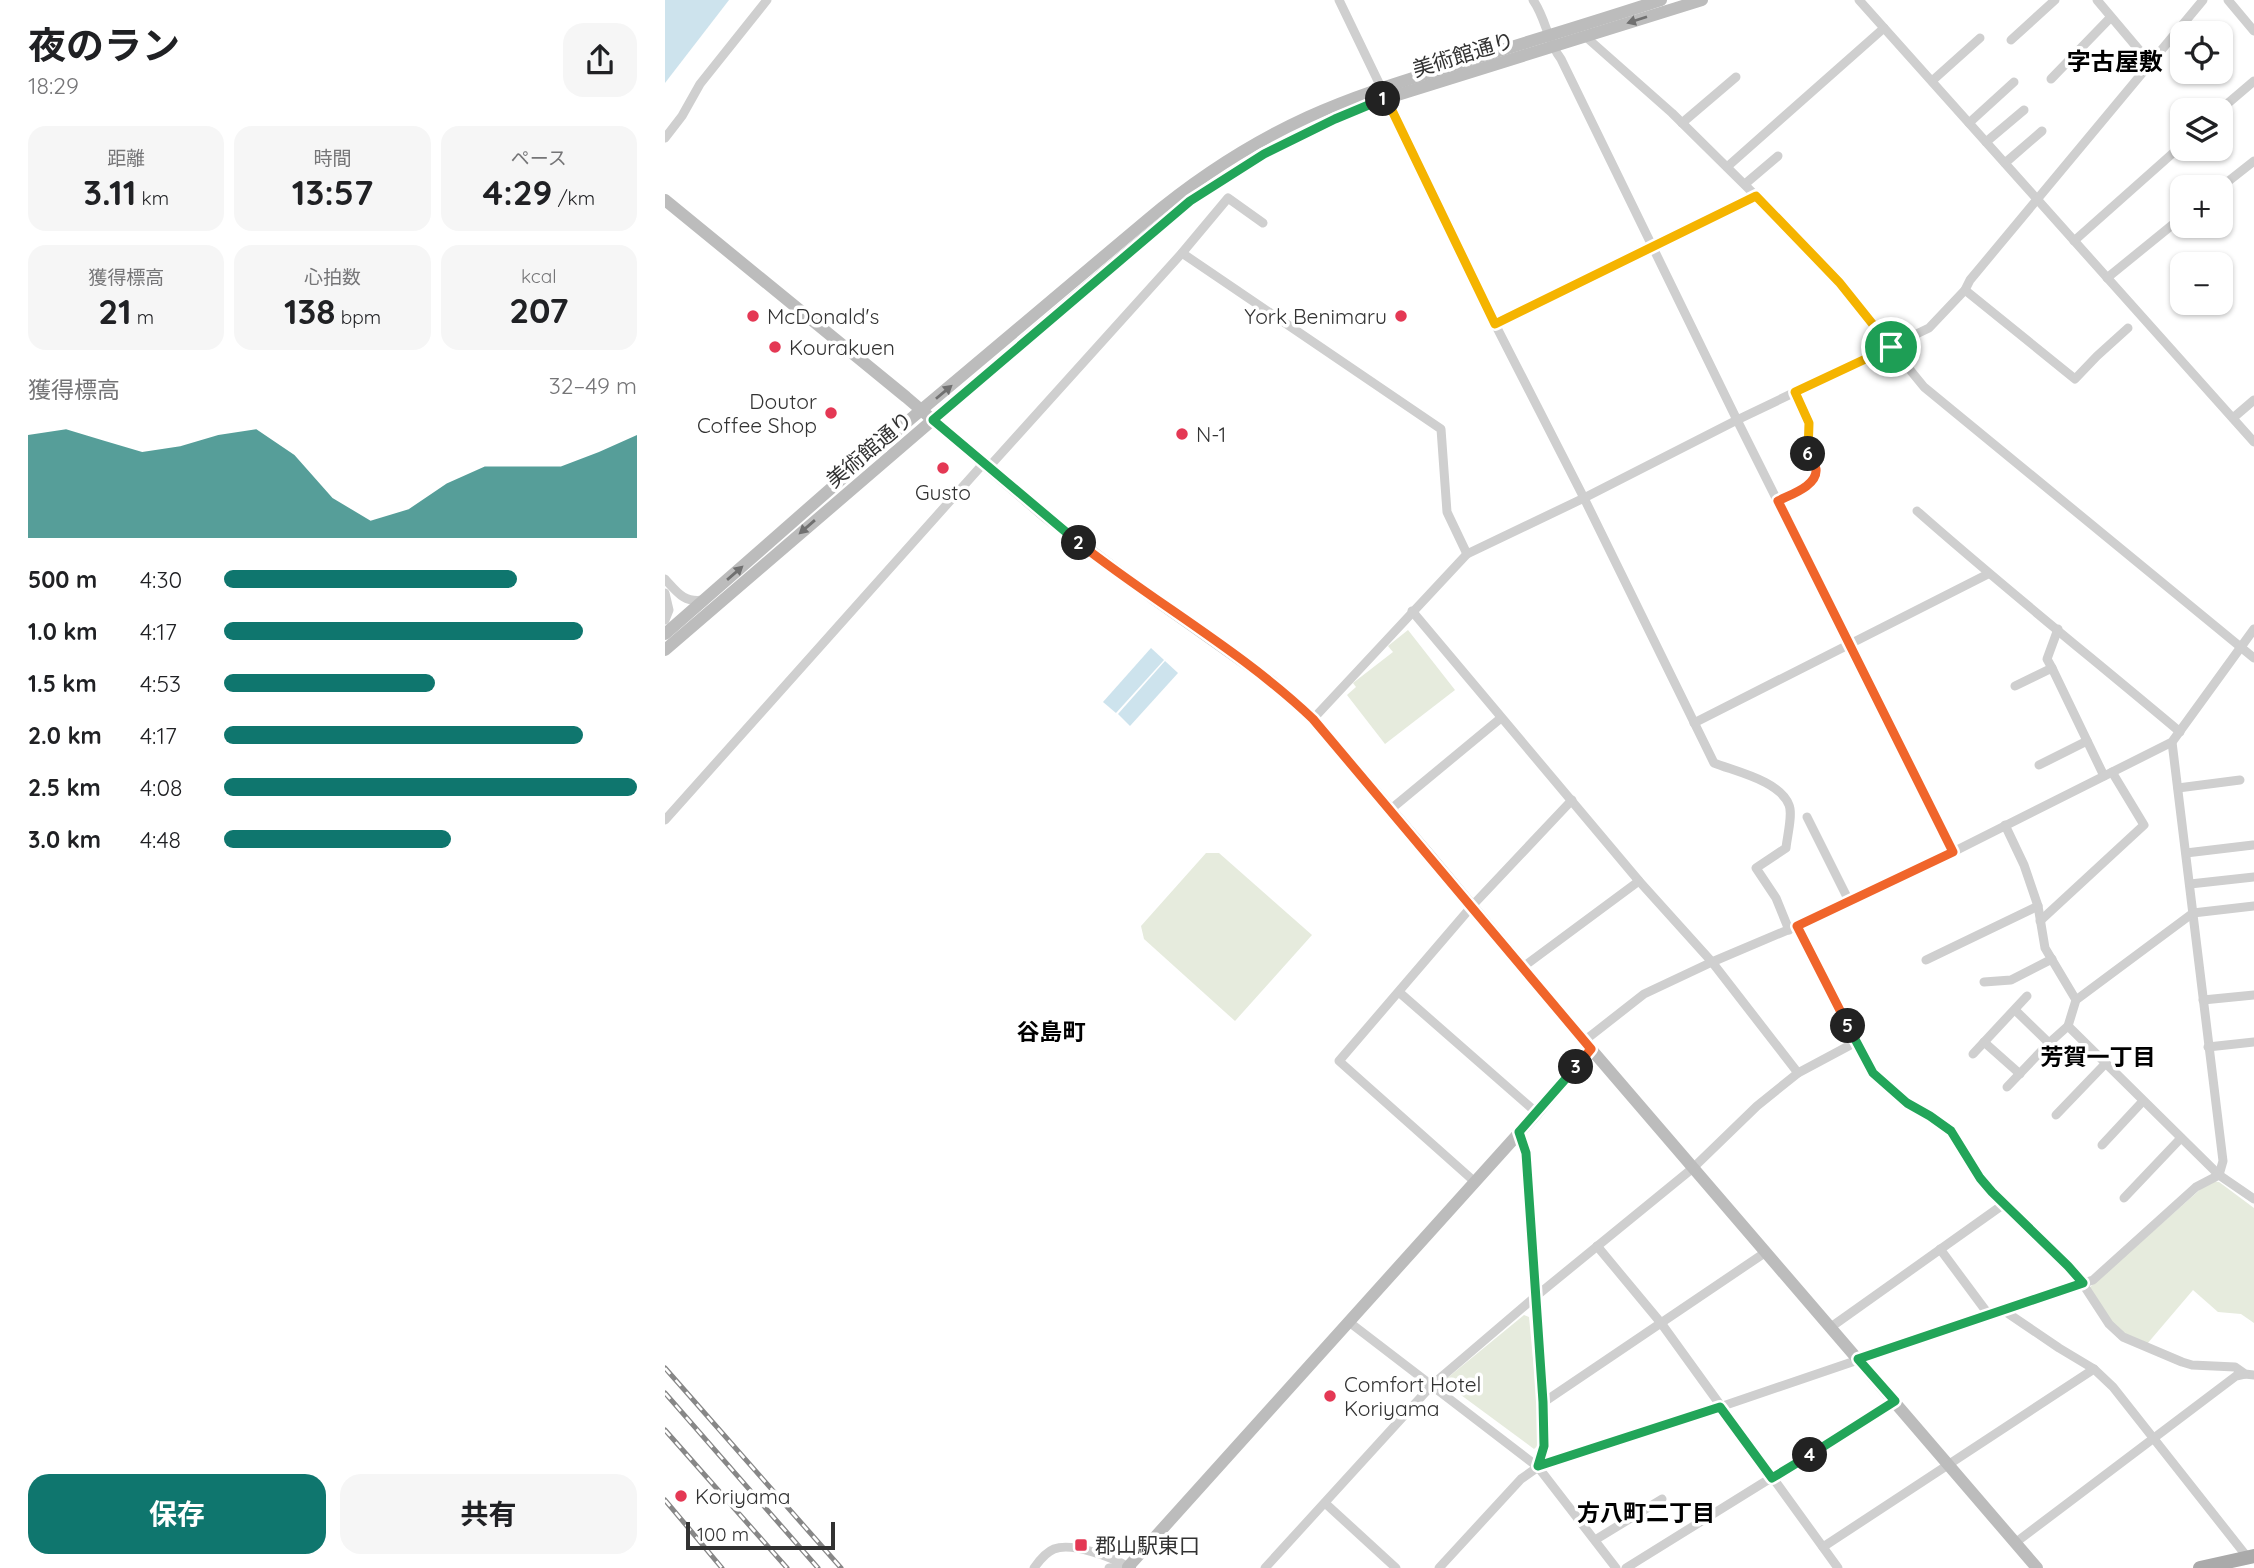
<!DOCTYPE html>
<html lang="ja">
<meta charset="utf-8">
<style>
:root{--surface:#fff;--page:#f6f6f6;--text:#202124;--muted:#757577;--accent:#0f766e}
body{margin:0;font-family:Quicksand,"Noto Sans JP",sans-serif;background:var(--page);color:var(--text);height:100vh;display:flex;flex-direction:column;font-size:26px;white-space:nowrap}
*{box-sizing:border-box;margin:0}
p{font-size:23px;color:var(--muted)}
.icon{flex:none;width:38px;height:38px;fill:none;stroke:currentColor;stroke-width:2;stroke-linecap:round;stroke-linejoin:round}
.map{position:relative;flex:1;overflow:hidden}
.drawer{display:flex;flex-direction:column;background:var(--surface);width:665px}
.drawer>*{flex:none}
.fabs{position:absolute;left:1505px;top:21px;display:grid;gap:14px}
.fabs a{display:grid;place-items:center;width:63px;height:63px;border-radius:14px;background:var(--surface);box-shadow:0 2px 5px #0004;font-size:35px}
.scale{position:absolute;left:21px;bottom:18px;width:149px;box-sizing:border-box;padding-left:7px;border:4px solid #323232;border-top:0;font-size:19px;line-height:24px;white-space:nowrap;color:#323232;-webkit-text-stroke:5px #fff;paint-order:stroke}
.pin{position:absolute;display:grid;place-items:center;width:60px;height:60px;color:#fff;margin:-30px;border:4px solid #fff;border-radius:50%;box-shadow:0 2px 7px #0007}
.km{position:absolute;width:35px;height:35px;margin:-18px;border-radius:50%;background:#222;color:#fff;font-size:19px;line-height:35px;text-align:center}
.round{display:grid;place-items:center;flex:none;width:74px;height:74px;border-radius:21px;background:var(--page)}
.head{display:flex;align-items:center;justify-content:space-between;height:119px;padding:0 28px}
h1{font-size:38px;font-weight:700;line-height:52px}
.stats{display:grid;grid-template-columns:repeat(3,1fr);gap:10px;height:119px;padding:7px 28px}
.stats div{display:grid;align-content:center;border-radius:18px;background:var(--page);text-align:center}
.stats b{font-size:35px;font-weight:700}
.stats small{font-size:19px;font-weight:400}
.stats p{font-size:19px}
.chart{height:196px;padding:14px 28px}
.chart p{display:flex;justify-content:space-between}
.chart svg{width:100%;height:126px;margin-top:7px;fill:var(--accent);opacity:.7}
.cta{display:flex;gap:14px;margin-top:auto;padding:14px 28px}
.cta a{flex:1;height:80px;border-radius:21px;background:var(--accent);color:#fff;font-size:28px;font-weight:700;line-height:80px;text-align:center}
.cta a+a{background:var(--page);color:var(--text)}
ul{padding:0 28px;list-style:none;font-size:23px}
li{display:grid;grid-template-columns:112px 84px 1fr;align-items:center;height:52px}
li i{height:18px;border-radius:9px;background:var(--accent)}
main{display:flex;flex:1;min-height:0}
.map>svg:first-child{display:block}
.green{fill:#e6ebdd}
.water{fill:#cde3ed}
.lines{fill:none;stroke-linecap:round;stroke-linejoin:round}
.street{stroke:#cfcfcf;stroke-width:9}
.secondary{stroke:#bcbcbc;stroke-width:12}
.primary{stroke:#aaa;stroke-width:14}
.rail-casing{stroke:#878787;stroke-width:5}
.rail{stroke:#fff;stroke-width:2.5;stroke-dasharray:8;stroke-linecap:butt}
.oneway{fill:#707070}
.split-1-casing{stroke:#fff;stroke-width:14}
.split-2-casing{stroke:#fff;stroke-width:14}
.split-3-casing{stroke:#fff;stroke-width:14}
.split-4-casing{stroke:#fff;stroke-width:14}
.split-5-casing{stroke:#fff;stroke-width:14}
.split-6-casing{stroke:#fff;stroke-width:14}
.split-7-casing{stroke:#fff;stroke-width:14}
.split-1{stroke:#f5b400;stroke-width:9}
.split-2{stroke:#22a559;stroke-width:9}
.split-3{stroke:#f0652b;stroke-width:9}
.split-4{stroke:#22a559;stroke-width:9}
.split-5{stroke:#22a559;stroke-width:9}
.split-6{stroke:#f0652b;stroke-width:9}
.split-7{stroke:#f5b400;stroke-width:9}
.poi-dot{fill:#e43854;stroke:#fff;stroke-width:2.5}
.labels{text-anchor:middle;dominant-baseline:central;stroke-width:7;stroke-linejoin:round;paint-order:stroke}
.street-label{font-size:21px;fill:#323232;stroke:#fff}
.poi-label{font-size:21px;fill:#323232;stroke:#fff;text-anchor:start}
.neighbourhood-label{font-size:23px;font-weight:bold;fill:#000;stroke:#fff}
.quarter-label{font-size:24px;font-weight:bold;fill:#000;stroke:#fff}
</style>
<main>
<section class="drawer">
<div class="head"><div><h1>夜のラン</h1><p>18:29</p></div><a class="round"><svg class="icon" aria-label="share" viewBox="0 0 24 24"><path d="M12 15V3M7 8l5-5 5 5M5 13v7h14v-7"/></svg></a></div>
<div class="stats">
<div><p>距離</p><b>3.11<small> km</small></b></div>
<div><p>時間</p><b>13:57</b></div>
<div><p>ペース</p><b>4:29<small> /km</small></b></div>
</div>
<div class="stats">
<div><p>獲得標高</p><b>21<small> m</small></b></div>
<div><p>心拍数</p><b>138<small> bpm</small></b></div>
<div><p>kcal</p><b>207</b></div>
</div>
<div class="chart"><p><span>獲得標高</span>32–49 m</p>
<svg viewBox="0 0 160 44" preserveAspectRatio="none"><path d="M0 44V8L10 6L20 10L30 14L40 12L50 8L60 6L70 15L80 30L90 38L100 34L110 25L120 19L130 19L140 19L150 14L160 8V44z"/></svg>
</div>
<ul>
<li><b>500 m</b>4:30<i style="width:71%"></i></li>
<li><b>1.0 km</b>4:17<i style="width:87%"></i></li>
<li><b>1.5 km</b>4:53<i style="width:51%"></i></li>
<li><b>2.0 km</b>4:17<i style="width:87%"></i></li>
<li><b>2.5 km</b>4:08<i style="width:100%"></i></li>
<li><b>3.0 km</b>4:48<i style="width:55%"></i></li>
</ul>
<div class="cta"><a>保存</a><a>共有</a></div>
</section>
<div class="map">
<svg width="1589" height="1568" viewBox="0 0 1589 1568">
<rect width="100%" height="100%" fill="#fff"/>
<g class="green">
<path d="M743,630L790,690L720,744L682,695L691,687L688,683L728,652L723,646Z"/>
<path d="M541,853H554L647,935L570,1021L479,939L476,926Z"/>
<path d="M1547,1181L1554,1182L1589,1208V1323L1576,1314L1553,1312L1528,1290L1482,1344L1451,1331L1424,1288L1538,1187Z"/>
<path d="M859,1315L864,1317L876,1443L869,1449L781,1384V1379Z"/>
</g>
<g class="water">
<path d="M0,0H64L0,83Z"/>
<path d="M486,648L499,660L451,713L438,702Z"/>
<path d="M500,661L513,673L465,726L453,714Z"/>
</g>
<g class="lines">
<g class="street">
<path d="M674,0L830,324L919,498L1049,763C1072,772 1115,781 1124,805C1128,814 1122,837 1121,848L1091,868L1111,898L1124,930"/>
<path d="M868,0C881,18 882,41 896,59L1072,420L1288,852"/>
<path d="M1194,0L1589,442"/>
<path d="M1432,0L1486,64"/>
<path d="M1563,0L1589,31"/>
<path d="M921,37L1007,113L1091,196L1174,283L1259,387L1589,658"/>
<path d="M1346,40L1390,0"/>
<path d="M1386,79L1446,17"/>
<path d="M1267,81L1315,38"/>
<path d="M1555,110L1589,81"/>
<path d="M1017,123L1071,77"/>
<path d="M1304,123L1349,82"/>
<path d="M0,138L17,116L35,84L102,0"/>
<path d="M1321,142L1359,110"/>
<path d="M1340,163L1377,131"/>
<path d="M1062,167L1219,28"/>
<path d="M1080,184L1113,156"/>
<path d="M1556,187L1589,161"/>
<path d="M1409,241L1517,145"/>
<path d="M517,253L776,429L782,512L802,554"/>
<path d="M1442,278L1517,217"/>
<path d="M1300,290L1410,379L1432,356L1463,328"/>
<path d="M830,324L1091,196"/>
<path d="M1568,418L1589,400"/>
<path d="M323,468L517,253L563,198L598,223"/>
<path d="M1113,501C1126,494 1147,488 1151,472L1143,455L1144,423L1130,392"/>
<path d="M1252,511C1338,587 1427,658 1515,732"/>
<path d="M0,579C12,592 19,603 38,600"/>
<path d="M0,593L4,610L0,620"/>
<path d="M747,611L974,881L1047,962L1133,1073"/>
<path d="M1387,668L1382,659L1393,629"/>
<path d="M1350,686L1387,668L1439,776"/>
<path d="M648,719L802,554L919,498L1072,420L1264,328L1300,290L1305,280L1538,0"/>
<path d="M1029,723L1323,574"/>
<path d="M1507,742L1558,1161L1554,1175"/>
<path d="M1374,765L1422,741"/>
<path d="M1513,788L1575,780"/>
<path d="M726,809L836,718"/>
<path d="M1142,817L1184,901"/>
<path d="M0,820L318,464"/>
<path d="M1340,825L1359,865L1373,906L1380,948L1411,1000"/>
<path d="M1521,853L1588,845"/>
<path d="M1525,884L1589,877"/>
<path d="M1589,906L1528,913L1411,1000L1403,1026L1554,1175L1589,1199"/>
<path d="M1375,921L1479,825L1447,772"/>
<path d="M1132,926L1208,1073L1243,1103L1265,1116L1286,1131L1315,1178L1327,1192L1414,1278L1444,1324L1458,1337L1517,1362L1527,1365L1570,1367L1580,1374L1589,1375"/>
<path d="M1261,960L1373,906"/>
<path d="M858,967L974,881"/>
<path d="M1319,982L1346,980L1387,959"/>
<path d="M735,993L872,1113"/>
<path d="M1538,1000L1589,995"/>
<path d="M1350,1010L1384,1043"/>
<path d="M919,1041L979,994L1047,962L1132,926L1288,852L1507,742L1589,629"/>
<path d="M1319,1042L1355,1074"/>
<path d="M1543,1047L1589,1042"/>
<path d="M1308,1054L1362,996"/>
<path d="M1342,1087L1384,1043L1403,1026"/>
<path d="M1391,1115L1440,1064"/>
<path d="M854,1132L861,1153L879,1402V1446L873,1467"/>
<path d="M1437,1145L1478,1101"/>
<path d="M810,1182L674,1061L807,906L907,800"/>
<path d="M1459,1198L1516,1138"/>
<path d="M932,1246L996,1323L1173,1568"/>
<path d="M1275,1249L1324,1315"/>
<path d="M1338,1310L1394,1348L1429,1369L1448,1387L1583,1558"/>
<path d="M684,1322L873,1467L951,1568"/>
<path d="M1166,1327L1339,1204"/>
<path d="M879,1402L1101,1252"/>
<path d="M660,1503L731,1568"/>
<path d="M930,1540L997,1499"/>
<path d="M1350,1543L1571,1376L1580,1374"/>
<path d="M1158,1547L1429,1369"/>
<path d="M369,1568C374,1561 381,1552 389,1549C407,1542 447,1557 463,1567"/>
<path d="M444,1568L462,1567"/>
<path d="M600,1568L767,1385L870,1297L1028,1168L1092,1106L1133,1073L1191,1042"/>
<path d="M774,1568L856,1479L873,1467L1055,1407L1428,1280L1531,1187L1554,1175"/>
<path d="M961,1568L1230,1401"/>
</g>
<g class="secondary">
<path d="M0,200L241,397L380,516L488,598L607,682L648,719L764,855L926,1049L1372,1568"/>
<path d="M0,634L236,427L482,220C531,179 584,144 643,117C691,95 742,80 793,64C861,42 929,22 996,0"/>
<path d="M0,650L490,229L525,201L599,154L670,119L710,102L1037,0"/>
<path d="M465,1568L463,1567L872,1113L926,1049"/>
</g>
<path class="primary" d="M1535,1568L1589,1556"/>
<defs>
<g id="rail">
<path d="M0,1368L176,1568"/>
<path d="M0,1393L153,1568"/>
<path d="M0,1430L122,1568"/>
<path d="M0,1500L57,1568"/>
</g>
</defs>
<use href="#rail" class="rail-casing"/>
<use href="#rail" class="rail"/>
</g>
<defs><path id="oneway-solid" d="M-6-.8H1V-3.2L6.5 0L1 3.2V.8H-6Z" transform="scale(1.75)"/></defs>
<g class="oneway">
<use href="#oneway-solid" transform="translate(972 20) rotate(162)"/>
<use href="#oneway-solid" transform="translate(279 392) rotate(-40)"/>
<use href="#oneway-solid" transform="translate(142 527) rotate(139)"/>
<use href="#oneway-solid" transform="translate(70 573) rotate(-41)"/>
</g>
<g class="lines">
<defs>
<path id="split-1" d="M718,99L721,98L830,324L1091,196L1174,282L1226,347"/>
<path id="split-2" d="M414,543L268,420L525,201L599,154L670,119L718,99"/>
<path id="split-3" d="M414,543C490,603 578,652 648,719L926,1049L911,1067"/>
<path id="split-4" d="M911,1067L854,1132L861,1153L878,1402L879,1446L873,1466L1055,1407L1107,1478L1145,1455"/>
<path id="split-5" d="M1145,1455L1230,1401L1193,1359L1418,1283L1403,1266L1327,1192L1315,1178L1286,1131L1265,1116L1242,1103L1208,1073L1183,1026"/>
<path id="split-6" d="M1143,454C1145,459 1150,464 1151,469C1153,486 1124,495 1113,501L1288,852L1132,926L1183,1026"/>
<path id="split-7" d="M1143,454L1144,423L1130,392L1226,347"/>
</defs>
<use href="#split-1" class="split-1-casing"/>
<use href="#split-2" class="split-2-casing"/>
<use href="#split-3" class="split-3-casing"/>
<use href="#split-4" class="split-4-casing"/>
<use href="#split-5" class="split-5-casing"/>
<use href="#split-6" class="split-6-casing"/>
<use href="#split-7" class="split-7-casing"/>
<use href="#split-1" class="split-1"/>
<use href="#split-2" class="split-2"/>
<use href="#split-3" class="split-3"/>
<use href="#split-4" class="split-4"/>
<use href="#split-5" class="split-5"/>
<use href="#split-6" class="split-6"/>
<use href="#split-7" class="split-7"/>
</g>
<g class="poi-dot">
<circle cx="88" cy="316" r="7"/>
<circle cx="736" cy="316" r="7"/>
<circle cx="110" cy="347" r="7"/>
<circle cx="166" cy="413" r="7"/>
<circle cx="517" cy="434" r="7"/>
<circle cx="278" cy="468" r="7"/>
<circle cx="665" cy="1396" r="7"/>
<circle cx="16" cy="1496" r="7"/>
<rect x="409" y="1538" width="14" height="14" rx="3.5"/>
</g>
<g class="labels">
<g class="street-label">
<text transform="translate(798 54) rotate(-17)">美術館通り</text>
<text transform="translate(204 449) rotate(-40)">美術館通り</text>
</g>
<g class="poi-label">
<text x="102" y="316">McDonald's</text>
<text x="722" y="316" text-anchor="end">York Benimaru</text>
<text x="124" y="347">Kourakuen</text>
<text x="152" y="401" text-anchor="end">Doutor<tspan x="152" dy="24">Coffee Shop</tspan></text>
<text x="531" y="434">N-1</text>
<text x="278" y="492" text-anchor="middle">Gusto</text>
<text x="679" y="1384">Comfort Hotel<tspan x="679" dy="24">Koriyama</tspan></text>
<text x="30" y="1496">Koriyama</text>
<text x="430" y="1545">郡山駅東口</text>
</g>
<g class="neighbourhood-label">
<text x="386" y="1031">谷島町</text>
<text x="1433" y="1056">芳賀一丁目</text>
<text x="981" y="1512">方八町二丁目</text>
</g>
<g class="quarter-label">
<text x="1450" y="61">字古屋敷</text>
</g>
</g>
</svg>
<div class="fabs">
<a><svg class="icon" aria-label="locate" viewBox="0 0 24 24"><circle cx="12" cy="12" r="6"/><path d="M12 2v4M12 18v4M2 12h4M18 12h4"/></svg></a>
<a><svg class="icon" aria-label="layers" viewBox="0 0 24 24"><path d="M12 4l9 5-9 5-9-5zM3 14l9 5 9-5"/></svg></a>
<a>+</a>
<a>−</a>
</div>
<div class="scale">100 m</div>
<div class="pin" style="left:1226px;top:347px;background:#1e9e55"><svg class="icon" aria-label="arrive" viewBox="0 0 24 24"><path d="M6 21V4h12l-3 4 3 4H6"/></svg></div>
<b class="km" style="left:718px;top:99px">1</b>
<b class="km" style="left:414px;top:543px">2</b>
<b class="km" style="left:911px;top:1067px">3</b>
<b class="km" style="left:1145px;top:1455px">4</b>
<b class="km" style="left:1183px;top:1026px">5</b>
<b class="km" style="left:1143px;top:454px">6</b>
</div>
</main>
